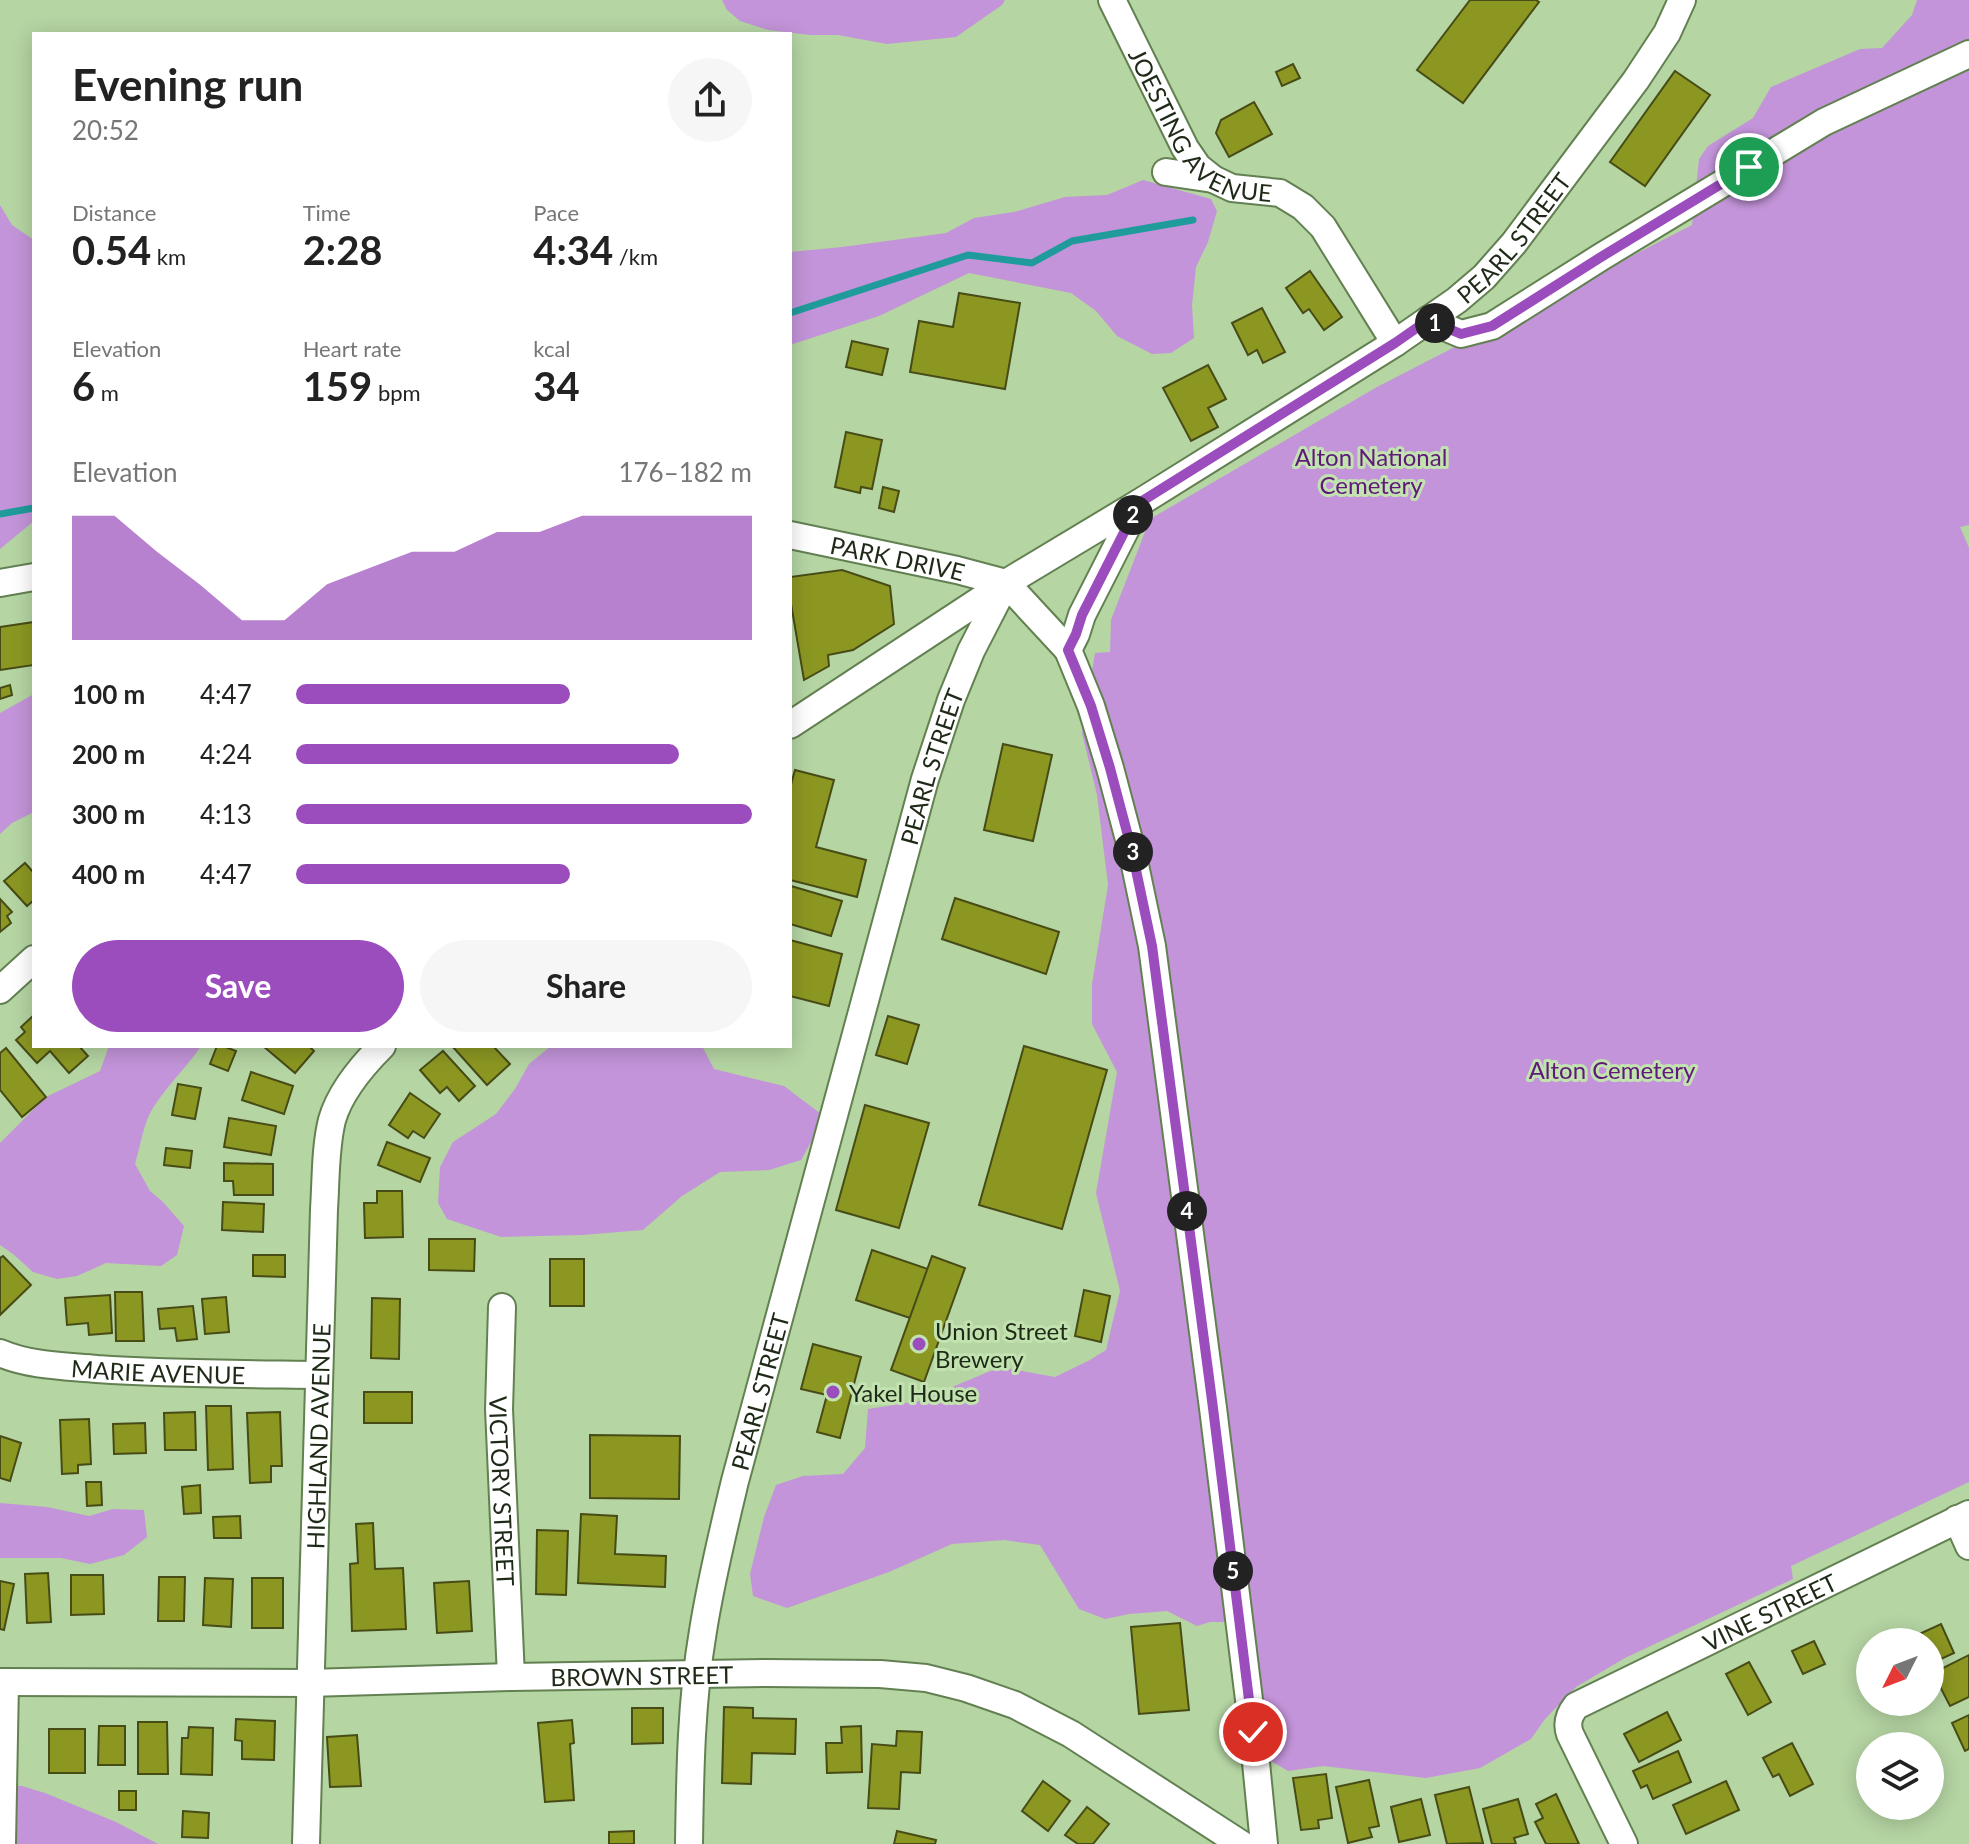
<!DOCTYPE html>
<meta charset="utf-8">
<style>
:root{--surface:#fff;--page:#f6f6f6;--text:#222;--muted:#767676;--accent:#9b4cbd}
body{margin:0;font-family:Lato,sans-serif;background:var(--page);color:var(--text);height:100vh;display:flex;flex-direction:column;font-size:30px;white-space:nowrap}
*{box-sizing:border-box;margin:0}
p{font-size:26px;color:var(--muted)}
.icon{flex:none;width:44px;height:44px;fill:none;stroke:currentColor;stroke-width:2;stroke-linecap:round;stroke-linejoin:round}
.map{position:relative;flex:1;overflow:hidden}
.drawer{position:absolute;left:32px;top:32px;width:760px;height:1016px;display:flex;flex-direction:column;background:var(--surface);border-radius:0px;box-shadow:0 4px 20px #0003}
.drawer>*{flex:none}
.needle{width:52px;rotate:228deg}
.controls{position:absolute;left:1856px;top:1628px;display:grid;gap:16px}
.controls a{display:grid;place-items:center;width:88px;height:88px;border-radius:50%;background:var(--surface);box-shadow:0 4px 20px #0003;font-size:40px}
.pin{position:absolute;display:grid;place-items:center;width:68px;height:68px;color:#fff;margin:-34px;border:4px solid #fff;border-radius:50%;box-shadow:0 2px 8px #0007}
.km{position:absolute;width:40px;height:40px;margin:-20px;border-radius:50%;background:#222;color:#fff;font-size:22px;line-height:40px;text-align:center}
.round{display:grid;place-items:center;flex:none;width:84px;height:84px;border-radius:42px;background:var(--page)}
.summary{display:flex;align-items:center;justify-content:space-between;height:136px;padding:0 40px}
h1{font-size:44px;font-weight:700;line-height:60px}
.stats{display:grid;grid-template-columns:repeat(3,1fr);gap:12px;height:136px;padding:8px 40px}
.stats div{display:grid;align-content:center}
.stats b{font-size:40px;font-weight:700}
.stats small{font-size:22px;font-weight:400}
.stats p{font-size:22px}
.chart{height:224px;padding:16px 40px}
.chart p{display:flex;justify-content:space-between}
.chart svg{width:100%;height:144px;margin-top:8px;fill:var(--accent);opacity:.7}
.action{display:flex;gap:16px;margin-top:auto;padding:16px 40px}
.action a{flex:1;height:92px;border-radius:48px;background:var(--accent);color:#fff;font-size:32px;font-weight:700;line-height:92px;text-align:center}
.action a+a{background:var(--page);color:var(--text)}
ul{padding:0 40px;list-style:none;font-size:26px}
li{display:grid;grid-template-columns:128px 96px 1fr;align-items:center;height:60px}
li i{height:20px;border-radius:10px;background:var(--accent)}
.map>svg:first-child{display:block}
.green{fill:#c394d9}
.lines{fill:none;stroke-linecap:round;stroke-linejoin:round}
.stream{stroke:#209b9b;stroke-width:7}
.building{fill:#8c9722;stroke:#474c16;stroke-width:2}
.minor-casing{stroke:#628051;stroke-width:30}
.minor{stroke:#fff;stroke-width:26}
.route-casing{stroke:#fff;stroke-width:16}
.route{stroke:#9b4cbd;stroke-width:10}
.poi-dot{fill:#9b4cbd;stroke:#c2e3b0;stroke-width:3}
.labels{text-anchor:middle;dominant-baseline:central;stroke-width:6;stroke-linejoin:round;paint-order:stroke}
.street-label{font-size:24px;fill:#1e2a17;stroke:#c2e3b0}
.park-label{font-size:24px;fill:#5f197a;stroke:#c2e3b0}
.poi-label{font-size:24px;fill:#1e2a17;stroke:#c2e3b0;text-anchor:start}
</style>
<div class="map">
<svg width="1969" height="1844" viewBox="0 0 1969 1844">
<rect width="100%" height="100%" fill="#b5d5a3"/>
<g class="green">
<path d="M722,0H1005L1002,5L956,37L887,44L838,35H810L768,30L740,21L727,10Z"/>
<path d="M1917,0H1969V525L1960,527L1969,548V1482L1791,1566L1793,1579L1625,1658L1576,1687L1545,1719L1531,1739L1480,1768L1426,1778L1323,1766L1288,1771L1271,1761L1252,1622H1210L1197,1626L1167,1611L1129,1614L1105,1619L1079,1609L1040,1545L1004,1540L952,1544L889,1572L787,1608L753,1596L750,1574L764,1517L776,1485L803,1476L843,1474L865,1448L868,1409L919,1401L1000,1367L1055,1377L1090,1360L1106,1350L1120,1291L1096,1193L1117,1072L1092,1024V984L1108,885L1097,795L1082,733L1095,653L1110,652L1111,620L1150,519L1377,387L1692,225L1699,159L1708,146L1753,118L1771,87L1860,49L1882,48L1912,15Z"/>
<path d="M1143,180L1211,199L1217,211L1208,242L1196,267L1192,305L1194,338L1171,353L1152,354L1117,336L1096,311L1071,293L969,273L879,316L790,345V252L842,247L946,233L974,218L1014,212L1065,197L1107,195Z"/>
<path d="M0,205L12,225L34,240V521L0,549Z"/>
<path d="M34,694V812L12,823L0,834V713Z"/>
<path d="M109,1046H201C186,1069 157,1095 147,1120C142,1134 139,1150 135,1164L150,1191L162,1201L184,1226L177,1255L161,1266L106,1263L77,1276L57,1279L33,1272L13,1254L0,1245V1143L46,1097L100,1071Z"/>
<path d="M551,1046H702L714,1069L784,1086L825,1117L801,1160L769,1170L720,1172L682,1196L643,1230L582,1235L501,1237L447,1219L438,1203L440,1167L453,1142L496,1114L515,1089L529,1064Z"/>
<path d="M0,1503L47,1507L89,1516L113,1509L144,1510L147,1537L124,1555L90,1564L61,1558H0Z"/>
<path d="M0,1786H22L45,1793L116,1822L158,1844H0Z"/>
</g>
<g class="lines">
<g class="stream">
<path d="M790,313L968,255L1032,263L1072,241L1193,220"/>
<path d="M0,514L34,508"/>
</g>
</g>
<g class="building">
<path d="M1470,0H1536L1539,2L1463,103L1417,70Z"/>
<path d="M1293,64L1300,78L1282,86L1276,72Z"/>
<path d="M1675,71L1710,95L1645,186L1610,162Z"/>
<path d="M1254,102L1272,134L1229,157L1216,133L1221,120Z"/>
<path d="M1310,271L1342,317L1324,330L1309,309L1303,313L1286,288Z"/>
<path d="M959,293L1020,303L1005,389L910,372L919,321L953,327Z"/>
<path d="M1262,308L1285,352L1263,363L1257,350L1248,355L1232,323Z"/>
<path d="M852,341L888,349L882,375L846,367Z"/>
<path d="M1208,365L1226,399L1208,408L1218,427L1191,441L1163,388Z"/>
<path d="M846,432L882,440L872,489L861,487L860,493L835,487Z"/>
<path d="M883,487L899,491L894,512L879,508Z"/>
<path d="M842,570L890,586L894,624L853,650L828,655L829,666L804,680L790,598V577Z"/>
<path d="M34,622V665L0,670V627Z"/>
<path d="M10,685L12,695L0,699V688Z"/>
<path d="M1003,744L1052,755L1033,841L984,830Z"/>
<path d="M795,770L834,780L816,847L866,860L857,897L790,880V788Z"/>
<path d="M25,863L34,873V900L27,906L4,881Z"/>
<path d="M791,886L842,901L831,936L790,924Z"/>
<path d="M955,898L1059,932L1046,974L942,939Z"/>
<path d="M0,899L12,912L7,916L11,923L0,932Z"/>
<path d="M790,940L842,954L829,1006L790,996Z"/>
<path d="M34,1015V1046H79L88,1056L69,1073L50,1051L37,1063L16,1040L25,1032L21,1027Z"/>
<path d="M888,1016L919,1025L907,1064L876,1055Z"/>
<path d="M217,1046H223L236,1051L228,1071L210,1064Z"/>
<path d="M263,1046H309L314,1051L295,1073Z"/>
<path d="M452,1046H493L510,1064L487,1085Z"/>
<path d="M1024,1046L1107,1070L1062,1229L979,1205Z"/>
<path d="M6,1048L46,1097L22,1117L0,1090V1053Z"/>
<path d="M443,1051L475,1086L459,1101L447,1087L440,1093L420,1070Z"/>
<path d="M251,1072L293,1086L284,1114L242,1100Z"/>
<path d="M178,1084L201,1088L195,1119L172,1115Z"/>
<path d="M410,1093L440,1114L424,1138L413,1131L408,1138L389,1125Z"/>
<path d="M865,1105L929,1123L899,1228L836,1210Z"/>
<path d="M229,1118L276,1126L271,1155L224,1147Z"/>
<path d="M387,1142L430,1158L420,1182L378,1165Z"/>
<path d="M166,1148L192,1151L190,1168L164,1165Z"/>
<path d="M224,1163L273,1164V1195H234L233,1181H224Z"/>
<path d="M377,1191H402L403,1237L365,1238L364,1203H377Z"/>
<path d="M223,1202L264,1204L263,1232L222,1230Z"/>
<path d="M429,1239H475L474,1271L429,1270Z"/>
<path d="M872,1250L928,1269L910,1318L856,1300Z"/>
<path d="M253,1255H285V1277L253,1276Z"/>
<path d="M3,1256L31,1285L0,1315V1258Z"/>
<path d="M932,1256L965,1268L924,1382L891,1370Z"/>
<rect x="550" y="1259" width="34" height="47"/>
<path d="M1084,1290L1110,1296L1101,1342L1075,1336Z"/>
<path d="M115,1292H142L144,1341H116Z"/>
<path d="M110,1295L112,1333L89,1335L88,1323L67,1325L65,1298Z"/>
<path d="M226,1297L229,1332L205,1334L202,1299Z"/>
<path d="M372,1298L400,1299L399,1359L371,1358Z"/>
<path d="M193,1306L197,1339L177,1341L175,1328L160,1329L158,1309Z"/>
<path d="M813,1344L861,1357L840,1438L817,1432L827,1395L801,1389Z"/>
<rect x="364" y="1392" width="48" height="31"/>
<path d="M206,1406H231L233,1469L208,1470Z"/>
<path d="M195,1412L196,1450H165L164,1413Z"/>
<path d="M280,1412L282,1466H271V1482L250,1483L247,1413Z"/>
<path d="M89,1419L91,1464L78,1465V1473L62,1474L60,1420Z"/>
<path d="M145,1423L146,1453L114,1454L113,1424Z"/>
<path d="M590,1435L680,1436L679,1499L590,1498Z"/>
<path d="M0,1436L21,1443L10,1481L0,1478Z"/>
<path d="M86,1482H101L102,1505L87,1506Z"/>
<path d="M200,1485L201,1513L184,1514L182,1487Z"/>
<path d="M581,1514L617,1516L615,1554L666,1556L665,1587L578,1583Z"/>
<path d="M240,1516L241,1538H214L213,1517Z"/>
<path d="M373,1523L375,1569L403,1568L406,1629L352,1631L350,1564L358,1563L356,1524Z"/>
<path d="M537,1530L568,1531L566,1595L536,1594Z"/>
<path d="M48,1573L51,1622L27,1623L25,1574Z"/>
<path d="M71,1575H103L104,1614L71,1615Z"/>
<path d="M159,1577H185L184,1621H158Z"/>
<path d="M205,1578L233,1579L231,1627L203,1625Z"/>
<rect x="252" y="1578" width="31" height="50"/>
<path d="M0,1581L14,1584L4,1630L0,1629Z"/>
<path d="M469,1581L472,1631L437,1633L434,1583Z"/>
<path d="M1180,1623L1189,1710L1139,1714L1131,1627Z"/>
<path d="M1941,1624L1954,1653L1930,1664V1642H1902Z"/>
<path d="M1814,1641L1825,1664L1803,1674L1792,1651Z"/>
<path d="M1969,1655V1697L1950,1706L1933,1673Z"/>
<path d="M1749,1662L1771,1702L1748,1715L1726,1674Z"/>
<path d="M724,1707L753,1708V1718L796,1719L795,1754L752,1753L751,1784L722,1783Z"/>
<path d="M632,1708H663V1743L632,1744Z"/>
<path d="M1667,1712L1681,1740L1639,1762L1624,1734Z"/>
<path d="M1969,1715V1749L1965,1751L1952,1723Z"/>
<path d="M236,1719L275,1721L274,1760L242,1759V1741L235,1740Z"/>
<path d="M572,1720L574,1743L570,1744L574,1800L545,1802L538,1723Z"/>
<path d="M138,1722H167L168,1774H138Z"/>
<path d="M99,1726H125V1765H98Z"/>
<path d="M861,1726L862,1772L827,1773L826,1743H842L841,1727Z"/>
<path d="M189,1727L213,1728L212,1775L181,1774L182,1738H188Z"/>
<rect x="49" y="1729" width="36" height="44"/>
<path d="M897,1731L922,1732L920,1773L901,1772L899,1809L868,1808L872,1744L896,1746Z"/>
<path d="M357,1735L361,1786L330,1787L327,1737Z"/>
<path d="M1792,1743L1813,1784L1790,1796L1779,1774L1773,1777L1763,1758Z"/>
<path d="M1678,1751L1691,1782L1653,1799L1647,1785L1641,1788L1633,1771Z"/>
<path d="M1326,1774L1332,1818L1318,1820L1319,1828L1301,1830L1293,1778Z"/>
<path d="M1369,1780L1379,1826L1369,1828L1372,1837L1348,1843L1336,1787Z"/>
<path d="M1043,1781L1070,1801L1048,1831L1022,1811Z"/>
<path d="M1726,1781L1739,1810L1686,1834L1673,1805Z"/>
<path d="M1469,1787L1483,1843L1447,1844L1435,1795Z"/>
<rect x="119" y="1791" width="17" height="19"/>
<path d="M1556,1794L1579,1844H1546L1535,1822L1543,1818L1536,1804Z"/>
<path d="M1421,1799L1430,1835L1399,1842L1391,1807Z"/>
<path d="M1518,1799L1528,1834L1514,1838L1516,1844H1492L1483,1809Z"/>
<path d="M1087,1807L1109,1824L1093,1844H1078L1065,1835Z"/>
<path d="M183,1811L209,1813L208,1838L182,1837Z"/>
<path d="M634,1831V1844H609V1832Z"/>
<path d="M897,1831L936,1840L935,1844H894Z"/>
</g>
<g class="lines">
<defs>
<g id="minor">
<path id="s1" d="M1112,0L1185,148L1198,167L1213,179L1232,188L1280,193L1303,207L1323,227L1395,343"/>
<path d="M1166,172L1213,179"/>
<path d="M1428,320L1461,334L1492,326L1601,257L1824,122L1969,54"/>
<path d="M1139,503L1082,615L1076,634L1068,650L1091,706L1110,768L1132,851L1152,946L1213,1408L1253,1732L1264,1844"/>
<path id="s2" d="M790,535L957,570L1006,583"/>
<path d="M0,583L34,577"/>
<path d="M1006,583L1068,650"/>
<path d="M790,725L1003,585"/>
<path d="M0,990L34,959"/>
<path id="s3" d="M502,1307L499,1409L511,1677"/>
<path id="s4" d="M0,1353C30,1366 65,1366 97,1369C171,1374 245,1374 319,1375"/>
<path d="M1957,1519L1969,1546"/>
<path id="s5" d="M0,1682L309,1683L511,1677L765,1673L880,1674L926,1678L966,1688L1015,1705L1071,1734L1241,1844"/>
<path d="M2,1844L5,1682"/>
<path id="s6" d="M306,1844L324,1209C326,1180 325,1148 332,1120C340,1092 362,1066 382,1046"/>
<path id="s7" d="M689,1844C690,1773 691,1701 703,1631C711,1580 723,1531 735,1481L925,779L951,700L971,651L1006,583L1139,503L1328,385L1395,343L1457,300L1484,277L1514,243L1636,80L1667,33L1682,0"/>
<path id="s8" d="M1624,1844L1570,1734C1566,1723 1569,1715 1576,1706L1969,1514"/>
</g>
</defs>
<use href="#minor" class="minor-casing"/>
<use href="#minor" class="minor"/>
</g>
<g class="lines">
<defs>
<path id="route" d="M1253,1732L1213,1408L1152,946L1132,851L1110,768L1091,706L1068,650L1076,634L1082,615L1139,503L1395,343L1428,320L1461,334L1492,326L1601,257L1749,167"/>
</defs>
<use href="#route" class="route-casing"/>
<use href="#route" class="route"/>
</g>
<g class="poi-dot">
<circle cx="919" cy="1344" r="8"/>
<circle cx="833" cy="1392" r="8"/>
</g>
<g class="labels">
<g class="street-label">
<text stroke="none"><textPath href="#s1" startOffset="162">JOESTING AVENUE</textPath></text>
<text stroke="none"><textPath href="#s7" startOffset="1924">PEARL STREET</textPath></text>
<text stroke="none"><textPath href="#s2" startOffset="110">PARK DRIVE</textPath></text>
<text stroke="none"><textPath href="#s7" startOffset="1108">PEARL STREET</textPath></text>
<text stroke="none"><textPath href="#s4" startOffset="160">MARIE AVENUE</textPath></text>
<text stroke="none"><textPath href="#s7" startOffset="460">PEARL STREET</textPath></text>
<text stroke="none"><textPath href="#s6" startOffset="408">HIGHLAND AVENUE</textPath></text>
<text stroke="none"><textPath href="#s3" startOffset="184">VICTORY STREET</textPath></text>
<text stroke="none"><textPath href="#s8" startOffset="368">VINE STREET</textPath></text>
<text stroke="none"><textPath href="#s5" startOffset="642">BROWN STREET</textPath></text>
</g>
<g class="park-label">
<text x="1371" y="456">Alton National<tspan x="1371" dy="28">Cemetery</tspan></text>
<text x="1612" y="1069">Alton Cemetery</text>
</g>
<g class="poi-label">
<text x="935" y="1330">Union Street<tspan x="935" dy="28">Brewery</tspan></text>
<text x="849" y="1392">Yakel House</text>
</g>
</g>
</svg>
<div class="controls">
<a><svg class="needle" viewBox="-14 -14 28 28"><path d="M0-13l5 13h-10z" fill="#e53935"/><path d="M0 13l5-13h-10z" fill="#767676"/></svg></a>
<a><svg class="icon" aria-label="layers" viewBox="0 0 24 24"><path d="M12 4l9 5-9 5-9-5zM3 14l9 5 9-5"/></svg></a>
</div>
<div class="pin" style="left:1749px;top:167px;background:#1e9e55"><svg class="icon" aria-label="arrive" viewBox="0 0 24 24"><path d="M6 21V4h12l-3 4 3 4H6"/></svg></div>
<div class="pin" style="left:1253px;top:1732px;background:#d93025"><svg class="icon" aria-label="check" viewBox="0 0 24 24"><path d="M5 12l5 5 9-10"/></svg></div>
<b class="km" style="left:1435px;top:323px">1</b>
<b class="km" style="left:1133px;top:515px">2</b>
<b class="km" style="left:1133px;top:852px">3</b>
<b class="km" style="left:1187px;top:1211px">4</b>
<b class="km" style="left:1233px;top:1571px">5</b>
<section class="drawer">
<div class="summary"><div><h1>Evening run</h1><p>20:52</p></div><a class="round"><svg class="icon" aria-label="share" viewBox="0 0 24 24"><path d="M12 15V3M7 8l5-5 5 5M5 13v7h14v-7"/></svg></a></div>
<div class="stats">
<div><p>Distance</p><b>0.54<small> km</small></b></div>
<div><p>Time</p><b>2:28</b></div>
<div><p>Pace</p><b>4:34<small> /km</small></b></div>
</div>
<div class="stats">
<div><p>Elevation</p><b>6<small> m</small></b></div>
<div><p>Heart rate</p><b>159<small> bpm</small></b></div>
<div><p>kcal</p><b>34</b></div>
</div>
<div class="chart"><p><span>Elevation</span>176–182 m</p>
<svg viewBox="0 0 160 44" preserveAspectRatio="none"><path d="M0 44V6L10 6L20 17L30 27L40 38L50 38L60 27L70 22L80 17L90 17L100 11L110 11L120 6L130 6L140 6L150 6L160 6V44z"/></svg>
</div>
<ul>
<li><b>100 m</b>4:47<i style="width:60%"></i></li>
<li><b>200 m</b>4:24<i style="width:84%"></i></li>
<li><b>300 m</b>4:13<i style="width:100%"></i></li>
<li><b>400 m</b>4:47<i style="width:60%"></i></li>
</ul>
<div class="action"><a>Save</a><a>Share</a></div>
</section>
</div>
